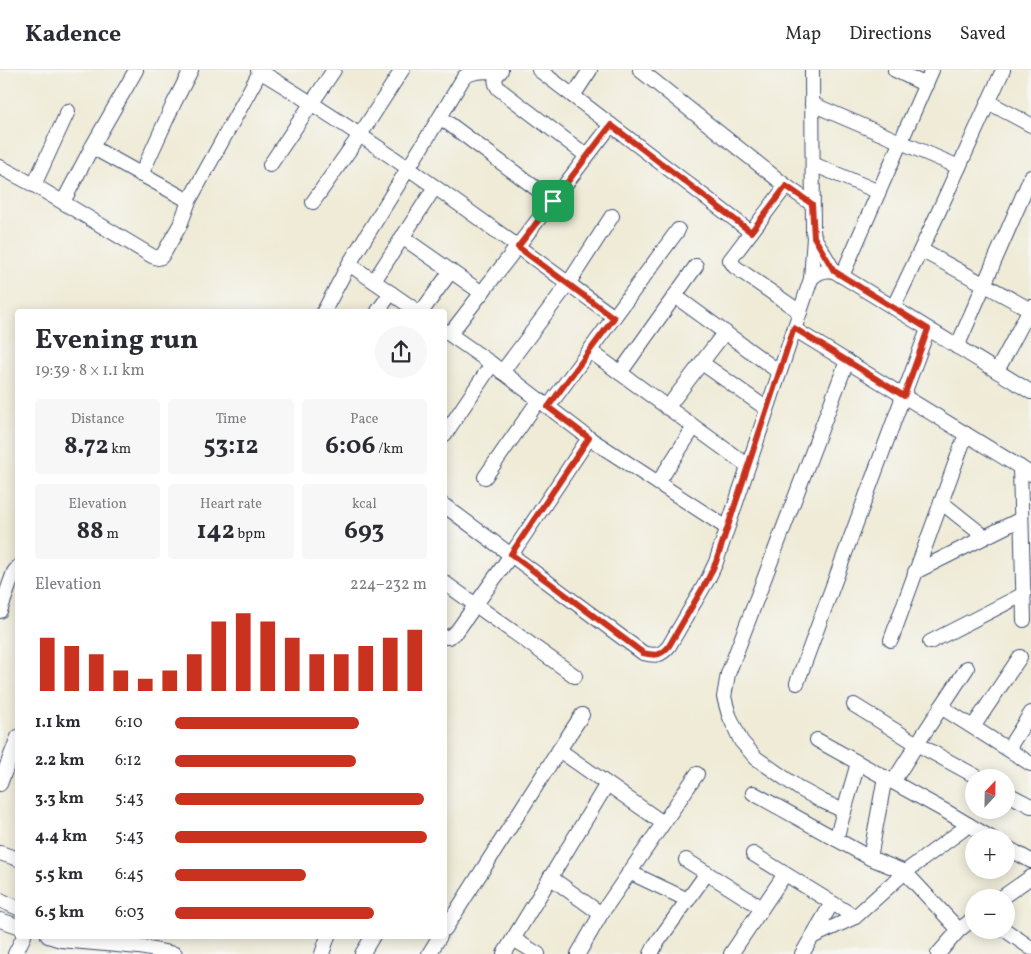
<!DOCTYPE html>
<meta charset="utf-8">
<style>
:root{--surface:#fff;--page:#f7f7f7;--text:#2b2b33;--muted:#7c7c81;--line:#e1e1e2;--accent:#c8321e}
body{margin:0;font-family:Vollkorn,serif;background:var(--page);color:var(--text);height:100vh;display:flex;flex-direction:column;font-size:19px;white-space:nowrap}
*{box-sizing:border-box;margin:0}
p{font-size:16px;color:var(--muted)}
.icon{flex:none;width:28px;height:28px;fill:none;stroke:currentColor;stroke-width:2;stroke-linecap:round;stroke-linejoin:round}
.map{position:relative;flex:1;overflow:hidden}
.panel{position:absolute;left:15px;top:239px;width:432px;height:630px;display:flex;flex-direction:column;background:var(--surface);border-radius:5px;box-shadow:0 2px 12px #0003}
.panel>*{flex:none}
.needle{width:32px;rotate:22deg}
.fabs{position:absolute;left:965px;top:699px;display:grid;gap:10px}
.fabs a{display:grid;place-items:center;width:50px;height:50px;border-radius:50%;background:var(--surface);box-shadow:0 2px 12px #0003;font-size:25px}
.pin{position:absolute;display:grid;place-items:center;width:42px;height:42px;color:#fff;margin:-21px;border-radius:10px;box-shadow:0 2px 8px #0006}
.round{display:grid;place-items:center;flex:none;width:52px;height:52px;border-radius:26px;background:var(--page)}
.summary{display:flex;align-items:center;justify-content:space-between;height:85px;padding:0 20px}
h1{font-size:28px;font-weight:700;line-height:38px}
.figures{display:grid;grid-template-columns:repeat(3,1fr);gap:8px;height:85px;padding:5px 20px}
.figures div{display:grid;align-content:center;border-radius:5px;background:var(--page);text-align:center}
.figures b{font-size:25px;font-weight:700}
.figures small{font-size:14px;font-weight:400}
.figures p{font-size:14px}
.chart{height:140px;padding:10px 20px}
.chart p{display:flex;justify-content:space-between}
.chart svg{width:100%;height:90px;margin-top:5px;stroke:var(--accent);stroke-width:6}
ul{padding:0 20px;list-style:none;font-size:16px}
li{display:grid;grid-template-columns:80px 60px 1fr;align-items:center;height:38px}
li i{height:12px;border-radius:6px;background:var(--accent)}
header{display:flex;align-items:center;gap:30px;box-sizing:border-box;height:70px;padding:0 25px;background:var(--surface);border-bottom:1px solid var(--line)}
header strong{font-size:24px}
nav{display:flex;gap:28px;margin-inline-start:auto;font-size:18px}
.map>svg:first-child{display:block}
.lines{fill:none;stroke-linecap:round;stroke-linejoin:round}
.minor-casing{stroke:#3b4b70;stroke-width:16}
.minor{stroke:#fff;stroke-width:14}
.route-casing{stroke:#fff;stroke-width:10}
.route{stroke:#c8321e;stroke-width:6}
</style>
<header>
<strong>Kadence</strong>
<nav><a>Map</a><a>Directions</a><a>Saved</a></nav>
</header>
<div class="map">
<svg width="1031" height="884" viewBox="0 0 1031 884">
<rect width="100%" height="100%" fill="#f6f6f2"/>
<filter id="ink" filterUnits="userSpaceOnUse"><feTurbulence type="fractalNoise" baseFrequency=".02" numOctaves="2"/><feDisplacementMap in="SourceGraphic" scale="10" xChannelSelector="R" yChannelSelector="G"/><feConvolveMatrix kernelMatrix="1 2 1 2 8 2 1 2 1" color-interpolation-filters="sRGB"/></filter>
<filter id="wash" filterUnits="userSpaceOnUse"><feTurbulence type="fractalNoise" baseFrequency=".0096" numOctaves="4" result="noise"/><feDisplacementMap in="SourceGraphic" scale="20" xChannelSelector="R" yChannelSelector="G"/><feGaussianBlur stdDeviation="1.12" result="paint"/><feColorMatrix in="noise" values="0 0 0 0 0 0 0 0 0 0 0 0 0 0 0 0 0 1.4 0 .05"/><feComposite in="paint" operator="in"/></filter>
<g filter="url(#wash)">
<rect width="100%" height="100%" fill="#efebd7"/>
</g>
<g filter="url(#ink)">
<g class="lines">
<defs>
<g id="minor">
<path d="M258,0C382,75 498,162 614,247"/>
<path d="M501,0C495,7 493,11 499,19L587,86"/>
<path d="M539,0L751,162"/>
<path d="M640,0L786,116L812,134"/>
<path d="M812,0L813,161L814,167L834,201L1031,322"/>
<path d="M895,0L926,15"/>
<path d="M573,26L590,0"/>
<path d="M988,32L1031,55"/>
<path d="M812,34L959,97"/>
<path d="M440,47L553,131"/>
<path d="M92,77L189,131"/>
<path d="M813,94L879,122"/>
<path d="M270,95L334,0"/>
<path d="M0,97L34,115L152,186L158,188L161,187L164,183L180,155L189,131L261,0"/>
<path d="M141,105L174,33L191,0"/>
<path d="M34,115L68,41"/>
<path d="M786,116L730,190L735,197L800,242"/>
<path d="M63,132L92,77L136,0"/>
<path d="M313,132L360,65L402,0"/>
<path d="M402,167L482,223"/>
<path d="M921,180L1031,240"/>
<path d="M349,194L417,241"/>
<path d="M842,206L932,0"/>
<path d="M811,209L814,167"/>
<path d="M374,211L435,117"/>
<path d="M675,226L779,302"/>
<path d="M893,238L933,154L1003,0"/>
<path d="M324,241L349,194L440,47L464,7C474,0 487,1 500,2"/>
<path d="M378,241L391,223"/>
<path d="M422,241L451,201"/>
<path d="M794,259L1031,404"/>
<path d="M445,261L492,294L589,368L727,458"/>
<path d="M450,264L611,55"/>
<path d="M957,277L1031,107"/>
<path d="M590,281L748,396"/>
<path d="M702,293L767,339"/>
<path d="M997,301L1031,237"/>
<path d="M502,302L568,214L612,146"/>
<path d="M620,303L696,196"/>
<path d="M548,337L678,160"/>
<path d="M667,338L725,262"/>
<path d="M445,364L492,294"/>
<path d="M1020,397L1024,550"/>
<path d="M485,407L539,330"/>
<path d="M658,413L694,357"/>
<path d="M941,432L985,467"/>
<path d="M445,436L643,583C656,586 661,586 669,576L708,509L716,492L811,209C817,202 824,199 834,201"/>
<path d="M915,502L1021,449"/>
<path d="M445,513L575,606"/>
<path d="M0,541L14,502L18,497"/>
<path d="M445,567H449L457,561L511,485L589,368"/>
<path d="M891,570L966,364"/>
<path d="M930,572L1024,524"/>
<path d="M797,613L928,259"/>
<path d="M854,635L917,674L979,708"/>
<path d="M941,637L1031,694"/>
<path d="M973,657L1020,587"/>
<path d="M817,670L947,742L991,768"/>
<path d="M1008,679L1031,643"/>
<path d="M559,680L663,753"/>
<path d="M893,712L917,674L967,598"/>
<path d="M0,714L18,667"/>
<path d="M753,723L870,788L905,802L959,860"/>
<path d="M1006,723L1031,736"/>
<path d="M844,741L822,731L800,719L756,688L741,671L729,645L724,627L728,604L847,291"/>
<path d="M836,769L858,693"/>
<path d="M1006,777L1031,791"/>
<path d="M0,783L18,789"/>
<path d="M753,784L855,847"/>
<path d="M870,788L885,707"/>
<path d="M686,790L762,838"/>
<path d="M629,802L688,830"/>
<path d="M550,807L601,844"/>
<path d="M1001,828L1031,807"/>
<path d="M0,830L18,838"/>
<path d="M0,850L18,856"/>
<path d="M445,859L559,680L582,645"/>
<path d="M1005,860L1031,878"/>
<path d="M48,866L61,870L139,877L175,884"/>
<path d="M812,867L855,847L905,802L969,755"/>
<path d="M513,869L538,884"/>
<path d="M15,884L24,866"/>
<path d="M322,884L328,866"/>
<path d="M362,884L373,866"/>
<path d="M429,884L440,866"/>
<path d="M504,884L607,714"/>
<path d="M578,884L601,844L697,704"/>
<path d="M651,884L656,874L707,803"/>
<path d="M731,884L785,804"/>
<path d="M802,884L832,833"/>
<path d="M938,884L959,860L974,848"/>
</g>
</defs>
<use href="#minor" class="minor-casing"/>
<use href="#minor" class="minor"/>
</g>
</g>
<g class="lines" filter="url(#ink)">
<defs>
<path id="route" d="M611,55L751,162L786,116L812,134L814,167L834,201L928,259L904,326L794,258L716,492L708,509L669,576C661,586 656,586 643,583L511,484L589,368L548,337L614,248L518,177Z"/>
</defs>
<use href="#route" class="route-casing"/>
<use href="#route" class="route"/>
</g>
</svg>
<div class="fabs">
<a><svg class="needle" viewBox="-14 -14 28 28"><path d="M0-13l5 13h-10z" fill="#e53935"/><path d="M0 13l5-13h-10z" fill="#7c7c81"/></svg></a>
<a>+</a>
<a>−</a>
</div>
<div class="pin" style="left:553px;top:131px;background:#1e9e55"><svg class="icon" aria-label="arrive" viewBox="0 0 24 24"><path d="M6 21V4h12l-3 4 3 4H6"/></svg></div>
<section class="panel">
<div class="summary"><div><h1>Evening run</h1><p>19:39 · 8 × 1.1 km</p></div><a class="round"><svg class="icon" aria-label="share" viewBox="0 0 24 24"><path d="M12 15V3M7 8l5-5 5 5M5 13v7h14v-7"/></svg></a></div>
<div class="figures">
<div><p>Distance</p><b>8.72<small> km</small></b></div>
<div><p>Time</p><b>53:12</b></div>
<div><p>Pace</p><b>6:06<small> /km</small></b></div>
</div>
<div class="figures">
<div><p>Elevation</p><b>88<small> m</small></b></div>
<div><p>Heart rate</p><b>142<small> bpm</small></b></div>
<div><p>kcal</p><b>693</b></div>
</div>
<div class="chart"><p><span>Elevation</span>224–232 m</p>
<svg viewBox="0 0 160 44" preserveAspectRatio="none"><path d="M5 44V18M15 44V22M25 44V26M35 44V34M45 44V38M55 44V34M65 44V26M75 44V10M85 44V6M95 44V10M105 44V18M115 44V26M125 44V26M135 44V22M145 44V18M155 44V14"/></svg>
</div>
<ul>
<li><b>1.1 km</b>6:10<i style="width:73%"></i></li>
<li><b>2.2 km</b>6:12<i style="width:72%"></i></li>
<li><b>3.3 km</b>5:43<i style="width:99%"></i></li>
<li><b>4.4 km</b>5:43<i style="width:100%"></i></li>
<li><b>5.5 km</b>6:45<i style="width:52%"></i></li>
<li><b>6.5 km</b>6:03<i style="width:79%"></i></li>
</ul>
</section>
</div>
